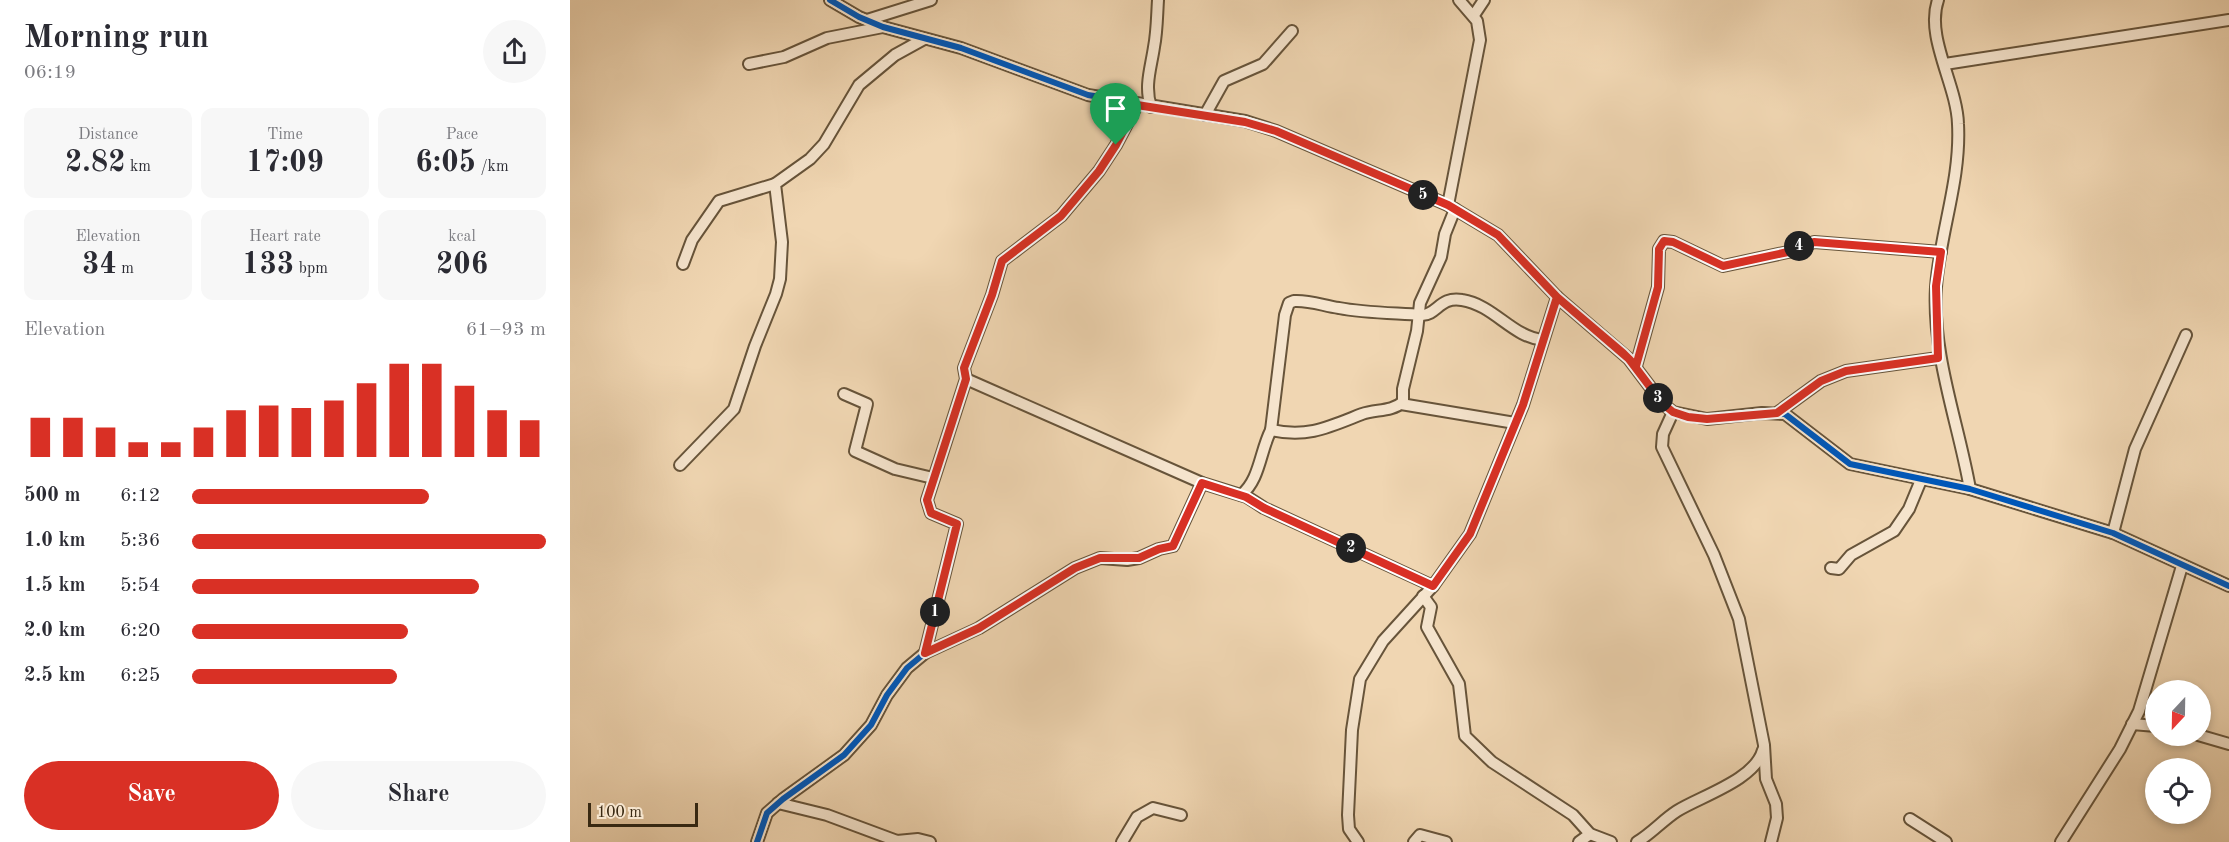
<!DOCTYPE html>
<meta charset="utf-8">
<style>
:root{--surface:#fff;--page:#f7f7f7;--text:#2b2b33;--muted:#7c7c81;--accent:#d93025}
body{margin:0;font-family:"Old Standard TT",serif;background:var(--page);color:var(--text);height:100vh;display:flex;flex-direction:column;font-size:22px;white-space:nowrap}
*{box-sizing:border-box;margin:0}
p{font-size:20px;color:var(--muted)}
.icon{flex:none;width:33px;height:33px;fill:none;stroke:currentColor;stroke-width:2;stroke-linecap:round;stroke-linejoin:round}
.map{position:relative;flex:1;overflow:hidden}
.sheet{display:flex;flex-direction:column;background:var(--surface);width:570px}
.sheet>*{flex:none}
.needle{width:39px;rotate:202deg}
.buttons{position:absolute;left:1575px;top:680px;display:grid;gap:12px}
.buttons a{display:grid;place-items:center;width:66px;height:66px;border-radius:50%;background:var(--surface);box-shadow:0 3px 9px #0003;font-size:30px}
.scale{position:absolute;left:18px;bottom:15px;width:110px;box-sizing:border-box;padding-left:6px;border:3px solid #392912;border-top:0;font-size:16px;line-height:21px;white-space:nowrap;color:#392912;-webkit-text-stroke:4px #f5e4cd;paint-order:stroke}
.pin{position:absolute;display:grid;place-items:center;width:51px;height:51px;color:#fff;margin:-62px -26px;border-radius:50% 50% 50% 0;rotate:-45deg;box-shadow:0 0 6px #0007}
.pin .icon{rotate:45deg}
.km{position:absolute;width:30px;height:30px;margin:-15px;border-radius:50%;background:#222;color:#fff;font-size:16px;line-height:30px;text-align:center}
.round{display:grid;place-items:center;flex:none;width:63px;height:63px;border-radius:32px;background:var(--page)}
.summary{display:flex;align-items:center;justify-content:space-between;height:102px;padding:0 24px}
h1{font-size:33px;font-weight:800;line-height:45px}
.figures{display:grid;grid-template-columns:repeat(3,1fr);gap:9px;height:102px;padding:6px 24px}
.figures div{display:grid;align-content:center;border-radius:12px;background:var(--page);text-align:center}
.figures b{font-size:30px;font-weight:800}
.figures small{font-size:16px;font-weight:400}
.figures p{font-size:16px}
.chart{height:168px;padding:12px 24px}
.chart p{display:flex;justify-content:space-between}
.chart svg{width:100%;height:108px;margin-top:6px;stroke:var(--accent);stroke-width:6}
.button{display:flex;gap:12px;margin-top:auto;padding:12px 24px}
.button a{flex:1;height:69px;border-radius:36px;background:var(--accent);color:#fff;font-size:24px;font-weight:800;line-height:69px;text-align:center}
.button a+a{background:var(--page);color:var(--text)}
ul{padding:0 24px;list-style:none;font-size:20px}
li{display:grid;grid-template-columns:96px 72px 1fr;align-items:center;height:45px}
li i{height:15px;border-radius:8px;background:var(--accent)}
main{display:flex;flex:1;min-height:0}
.map>svg:first-child{display:block}
.lines{fill:none;stroke-linecap:round;stroke-linejoin:round}
.minor-casing{stroke:#67543a;stroke-width:14}
.minor{stroke:#f5e4cd;stroke-width:10}
.cycleway-casing{stroke:#f5e4cd;stroke-width:10}
.cycleway{stroke:#0057b8;stroke-width:6}
.route-casing{stroke:#fff;stroke-width:12}
.route{stroke:#d93025;stroke-width:8}
</style>
<main>
<section class="sheet">
<div class="summary"><div><h1>Morning run</h1><p>06:19</p></div><a class="round"><svg class="icon" aria-label="share" viewBox="0 0 24 24"><path d="M12 15V3M7 8l5-5 5 5M5 13v7h14v-7"/></svg></a></div>
<div class="figures">
<div><p>Distance</p><b>2.82<small> km</small></b></div>
<div><p>Time</p><b>17:09</b></div>
<div><p>Pace</p><b>6:05<small> /km</small></b></div>
</div>
<div class="figures">
<div><p>Elevation</p><b>34<small> m</small></b></div>
<div><p>Heart rate</p><b>133<small> bpm</small></b></div>
<div><p>kcal</p><b>206</b></div>
</div>
<div class="chart"><p><span>Elevation</span>61–93 m</p>
<svg viewBox="0 0 160 44" preserveAspectRatio="none"><path d="M5 44V28M15 44V28M25 44V32M35 44V38M45 44V38M55 44V32M65 44V25M75 44V23M85 44V24M95 44V21M105 44V14M115 44V6M125 44V6M135 44V15M145 44V25M155 44V29"/></svg>
</div>
<ul>
<li><b>500 m</b>6:12<i style="width:67%"></i></li>
<li><b>1.0 km</b>5:36<i style="width:100%"></i></li>
<li><b>1.5 km</b>5:54<i style="width:81%"></i></li>
<li><b>2.0 km</b>6:20<i style="width:61%"></i></li>
<li><b>2.5 km</b>6:25<i style="width:58%"></i></li>
</ul>
<div class="button"><a>Save</a><a>Share</a></div>
</section>
<div class="map">
<svg width="1659" height="842" viewBox="0 0 1659 842">
<rect width="100%" height="100%" fill="#f0d6b2"/>
<filter id="stains"><feTurbulence type="fractalNoise" baseFrequency=".00333" numOctaves="4"/><feColorMatrix values="0 0 0 0 .2 0 0 0 0 .09 0 0 0 0 .02 0 0 0 .5 -.17"/></filter>
<radialGradient id="worn" r=".72"><stop offset=".6" stop-color="#630" stop-opacity="0"/><stop offset="1" stop-color="#630" stop-opacity=".3"/></radialGradient>
<g class="lines">
<defs>
<g id="minor">
<path d="M260,0L289,17L313,27L391,48L518,95L675,121L706,131L878,205L928,235L987,297L1059,359L1093,404L1103,412L1137,419L1192,413L1215,414L1280,464L1400,489L1543,533L1659,586"/>
<path d="M1368,0C1355,37 1387,85 1388,124C1391,180 1370,232 1366,287C1362,356 1388,421 1400,489"/>
<path d="M904,15L914,0"/>
<path d="M297,20L361,0"/>
<path d="M179,64L214,57L257,38L313,27"/>
<path d="M1375,64L1659,20"/>
<path d="M581,107C574,86 581,68 584,47C587,32 587,15 588,0"/>
<path d="M635,115L654,81L693,64L722,31"/>
<path d="M878,205L910,40L907,21L889,0"/>
<path d="M113,264L122,240L149,201L205,184"/>
<path d="M1066,366L1088,287L1089,249L1094,241L1103,242L1153,266L1218,252L1244,242L1371,252"/>
<path d="M396,379L632,483L677,497L694,508L863,586"/>
<path d="M274,394L297,404L285,451L325,469L363,478"/>
<path d="M831,404L945,423"/>
<path d="M1103,412L1093,434L1092,447L1144,555L1169,619L1194,745L1196,779L1206,804L1207,818L1201,842"/>
<path d="M1207,413L1251,381L1276,371L1368,358"/>
<path d="M701,430L715,315L719,303L724,301C740,300 754,306 769,308C794,313 826,313 852,315C867,315 870,296 892,300C924,305 942,337 973,340"/>
<path d="M110,465L164,409L185,346L206,294L210,279L212,242L205,184L240,159L254,144L289,85L325,55L354,39"/>
<path d="M671,495C690,480 690,451 701,430C738,438 759,427 792,414C806,409 821,412 833,402V389L847,331L850,303L871,257L875,234L885,209"/>
<path d="M1543,533L1565,449L1616,335"/>
<path d="M1261,568L1269,569L1281,555L1324,531L1339,509L1351,480"/>
<path d="M853,596L861,607L857,627L889,684L895,736L922,762L1003,815L1020,834L1041,842"/>
<path d="M355,653L409,628L505,568L530,558L557,560L569,558L589,549L603,546L632,483"/>
<path d="M1562,724L1586,726"/>
<path d="M1628,735L1659,744"/>
<path d="M208,803L257,815L327,841L348,839L360,842"/>
<path d="M1340,819L1376,842"/>
<path d="M187,842L197,813L213,799L274,755L301,725L317,695L337,668L355,653L387,524L361,513L357,500L396,379L394,368L422,295L432,261L491,216L529,171L546,145L567,105"/>
<path d="M552,842L567,817L583,808L611,815"/>
<path d="M788,842L779,829L778,815L782,730L790,679L813,641L863,586L900,534L953,405L987,297"/>
<path d="M844,842L850,835L876,842"/>
<path d="M1009,842L1020,834"/>
<path d="M1067,842C1082,833 1093,820 1107,811C1131,796 1185,780 1193,750"/>
<path d="M1491,842L1550,749L1569,711L1612,566"/>
</g>
</defs>
<use href="#minor" class="minor-casing"/>
<use href="#minor" class="minor"/>
<defs>
<g id="cycleway">
<path d="M260,0L289,17L313,27L391,48L518,95L675,121L706,131L878,205L928,235L987,297L1059,359L1093,404L1103,412L1137,419L1192,413L1215,414L1280,464L1400,489L1543,533L1659,586"/>
<path d="M187,842L197,813L213,799L274,755L301,725L317,695L337,668L355,653L387,524L361,513L357,500L396,379L394,368L422,295L432,261L491,216L529,171L546,145L567,105"/>
</g>
</defs>
<use href="#cycleway" class="cycleway-casing"/>
<use href="#cycleway" class="cycleway"/>
</g>
<g class="lines">
<defs>
<path id="route" d="M546,145L529,171L491,216L432,261L422,295L394,368L396,379L357,500L361,513L387,524L355,653L409,628L505,568L530,558H569L589,549L603,546L632,483L676,497L694,508L863,586L900,534L953,405L987,297L1059,359L1093,404L1103,412L1118,417L1137,419L1207,413L1251,381L1276,371L1368,358L1366,286L1371,252L1244,242L1218,252L1153,266L1103,242L1094,241L1089,249L1088,287L1066,366L1053,353L987,297L928,235L878,205L706,131L675,122L567,105L546,145"/>
</defs>
<use href="#route" class="route-casing"/>
<use href="#route" class="route"/>
</g>
<rect width="100%" height="100%" filter="url(#stains)"/>
<rect width="100%" height="100%" fill="url(#worn)"/>
</svg>
<div class="buttons">
<a><svg class="needle" viewBox="-14 -14 28 28"><path d="M0-13l5 13h-10z" fill="#e53935"/><path d="M0 13l5-13h-10z" fill="#7c7c81"/></svg></a>
<a><svg class="icon" aria-label="locate" viewBox="0 0 24 24"><circle cx="12" cy="12" r="6"/><path d="M12 2v4M12 18v4M2 12h4M18 12h4"/></svg></a>
</div>
<div class="scale">100 m</div>
<div class="pin" style="left:546px;top:145px;background:#1e9e55"><svg class="icon" aria-label="arrive" viewBox="0 0 24 24"><path d="M6 21V4h12l-3 4 3 4H6"/></svg></div>
<b class="km" style="left:365px;top:612px">1</b>
<b class="km" style="left:781px;top:548px">2</b>
<b class="km" style="left:1088px;top:398px">3</b>
<b class="km" style="left:1229px;top:246px">4</b>
<b class="km" style="left:853px;top:195px">5</b>
</div>
</main>
